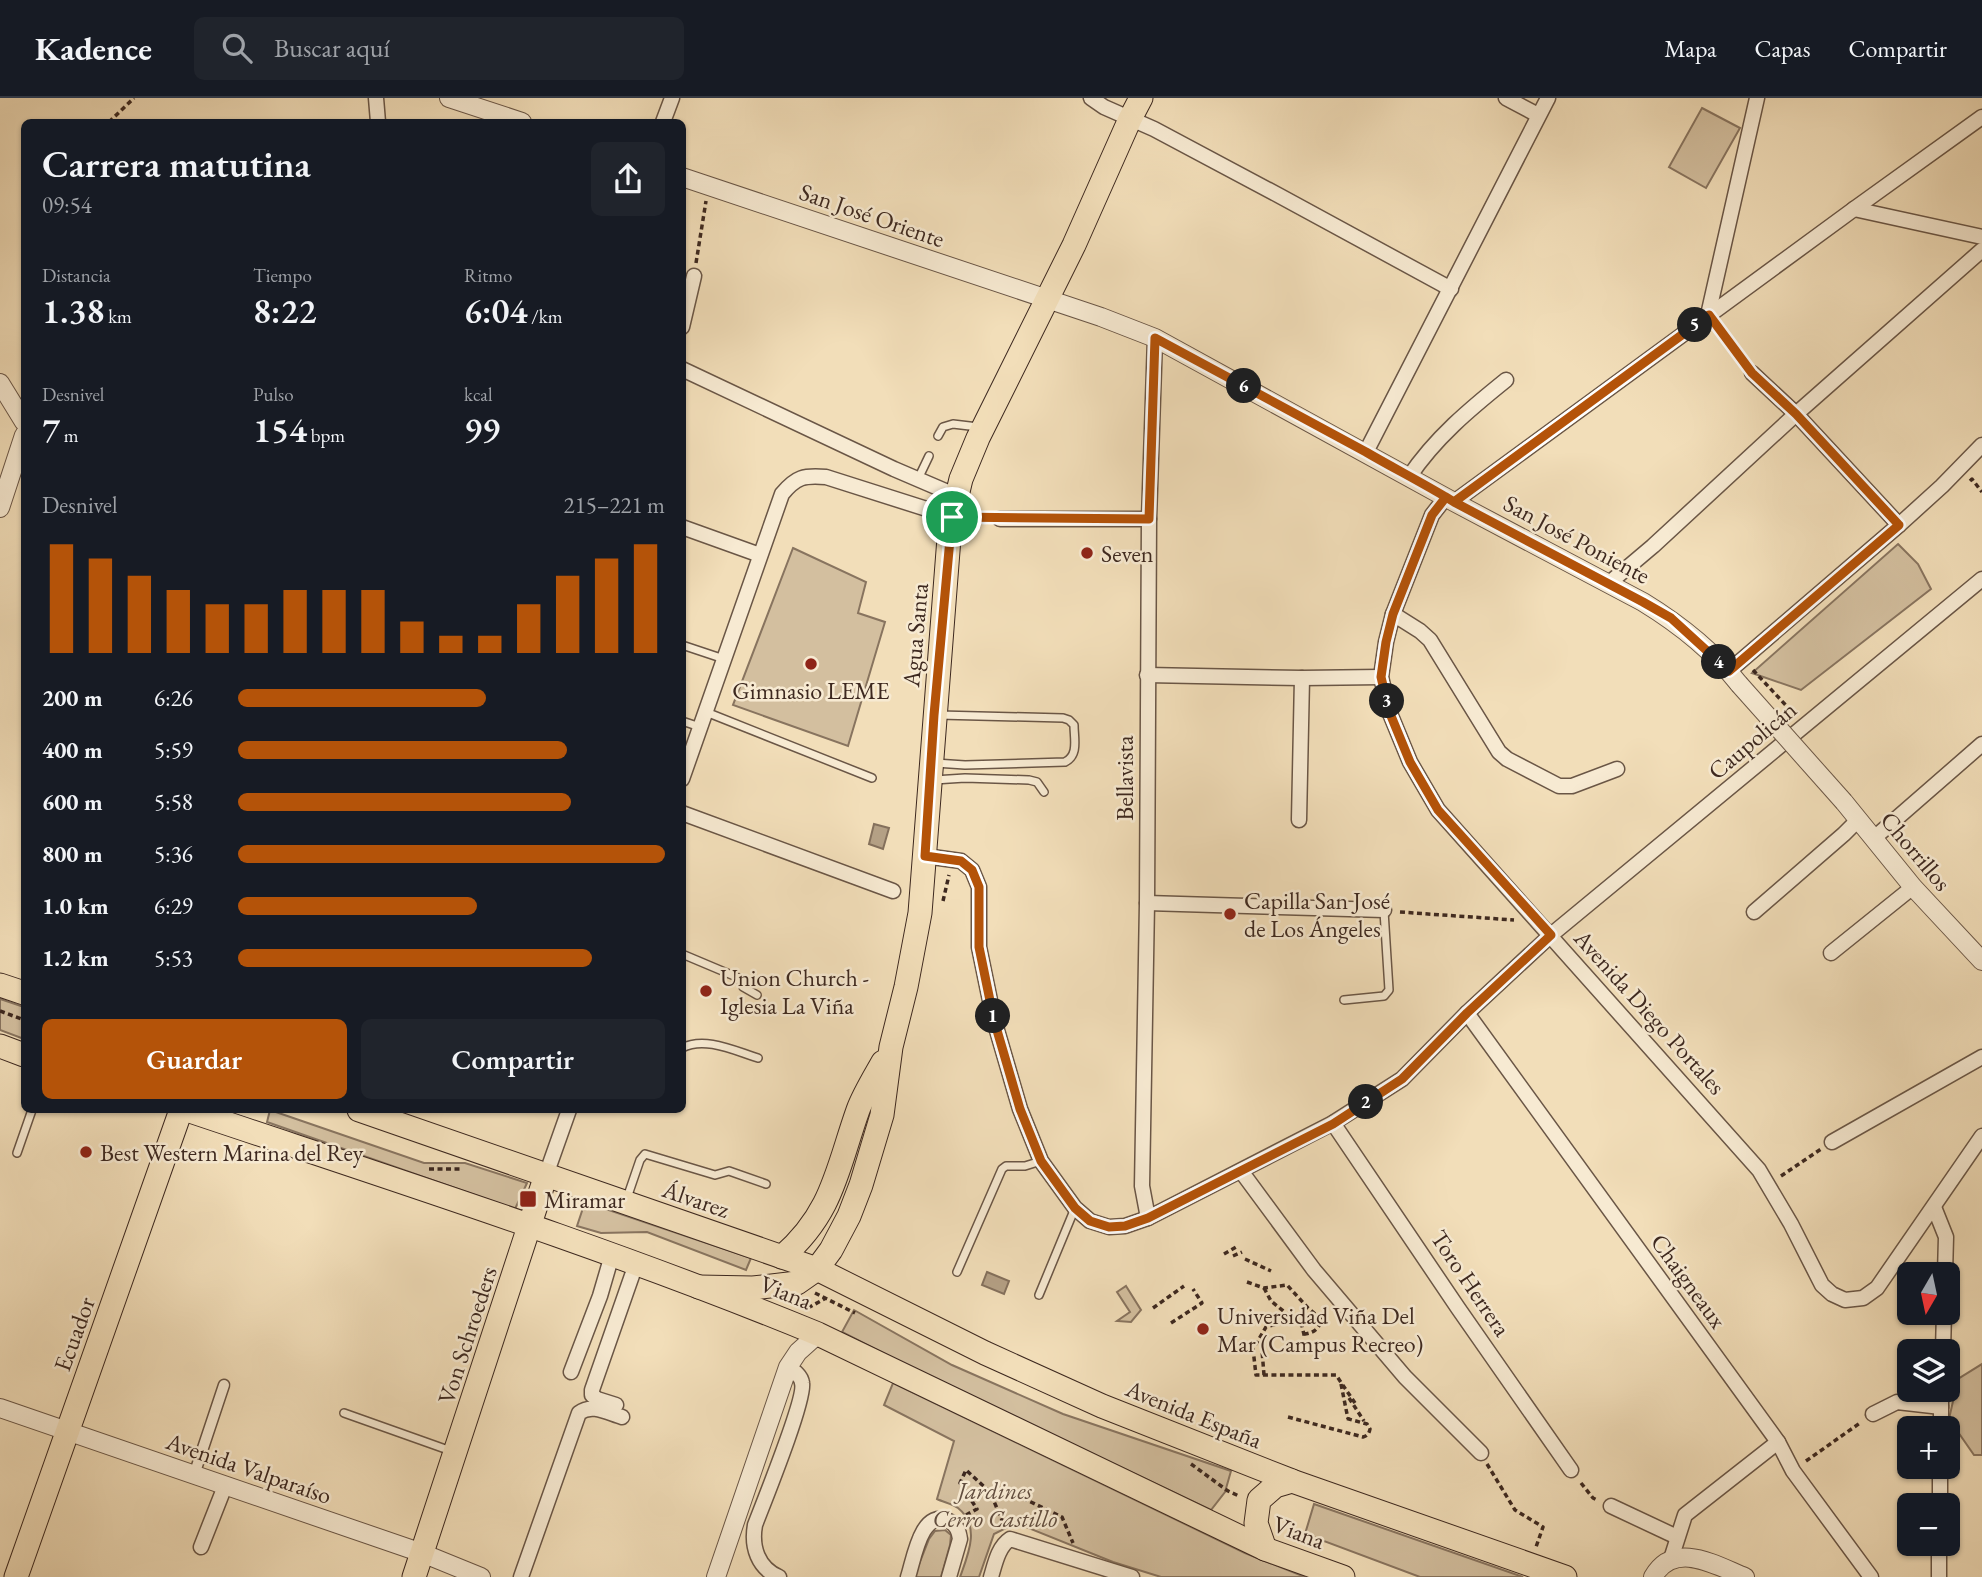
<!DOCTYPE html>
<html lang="es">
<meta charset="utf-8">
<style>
:root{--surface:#171b24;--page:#20242c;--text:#f1f3f6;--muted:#9ea1a6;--line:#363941;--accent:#b45309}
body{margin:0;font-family:"EB Garamond",serif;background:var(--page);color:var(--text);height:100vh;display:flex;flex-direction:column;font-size:26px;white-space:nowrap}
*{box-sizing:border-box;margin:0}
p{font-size:23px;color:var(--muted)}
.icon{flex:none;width:38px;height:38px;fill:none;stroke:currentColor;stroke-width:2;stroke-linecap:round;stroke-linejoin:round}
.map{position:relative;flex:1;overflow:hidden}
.sheet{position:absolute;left:21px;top:21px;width:665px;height:994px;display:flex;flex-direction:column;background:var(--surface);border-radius:10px;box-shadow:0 2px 5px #0004}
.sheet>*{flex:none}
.needle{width:46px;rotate:189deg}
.tools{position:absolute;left:1897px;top:1164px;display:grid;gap:14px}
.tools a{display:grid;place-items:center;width:63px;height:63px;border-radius:10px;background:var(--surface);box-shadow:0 2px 5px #0004;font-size:35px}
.pin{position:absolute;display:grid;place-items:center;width:60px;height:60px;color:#fff;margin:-30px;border:4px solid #fff;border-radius:50%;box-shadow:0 2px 7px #0007}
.km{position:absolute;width:35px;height:35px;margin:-18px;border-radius:50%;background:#222;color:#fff;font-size:19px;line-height:35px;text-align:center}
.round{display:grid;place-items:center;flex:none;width:74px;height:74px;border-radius:10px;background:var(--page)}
.overview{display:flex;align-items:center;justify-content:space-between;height:119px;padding:0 21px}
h1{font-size:38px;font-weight:600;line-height:52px}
.figures{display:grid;grid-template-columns:repeat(3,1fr);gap:10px;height:119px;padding:7px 21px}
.figures div{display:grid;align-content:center}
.figures b{font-size:35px;font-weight:600}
.figures small{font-size:19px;font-weight:400}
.figures p{font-size:19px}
.chart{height:196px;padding:14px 21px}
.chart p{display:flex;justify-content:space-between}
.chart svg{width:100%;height:126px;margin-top:7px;stroke:var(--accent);stroke-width:6}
.primary-button{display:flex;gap:14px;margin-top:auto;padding:14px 21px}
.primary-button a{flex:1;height:80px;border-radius:10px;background:var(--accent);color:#fff;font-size:28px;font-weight:600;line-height:80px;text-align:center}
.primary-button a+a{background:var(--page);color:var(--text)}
ul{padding:0 21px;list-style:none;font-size:23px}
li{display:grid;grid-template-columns:112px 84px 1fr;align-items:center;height:52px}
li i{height:18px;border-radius:9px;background:var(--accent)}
header{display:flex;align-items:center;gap:42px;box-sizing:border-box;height:98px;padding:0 35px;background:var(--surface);border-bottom:2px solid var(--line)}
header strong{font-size:33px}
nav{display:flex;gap:38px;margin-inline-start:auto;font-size:24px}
.search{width:490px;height:63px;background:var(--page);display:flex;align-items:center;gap:18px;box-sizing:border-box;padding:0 24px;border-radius:10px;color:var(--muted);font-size:26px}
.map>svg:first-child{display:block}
.green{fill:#d3bf9f;stroke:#88745f;stroke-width:2}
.water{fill:#b4a085;stroke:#84705c;stroke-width:2}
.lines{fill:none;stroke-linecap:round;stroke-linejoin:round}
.service-casing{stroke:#6a5646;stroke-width:10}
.pedestrian-casing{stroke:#6a5646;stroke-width:13}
.minor-casing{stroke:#6a5646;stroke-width:17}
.tertiary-casing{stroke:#6a5646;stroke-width:20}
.primary-casing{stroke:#3d281f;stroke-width:25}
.path{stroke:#3d281f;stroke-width:3.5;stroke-dasharray:5 3.5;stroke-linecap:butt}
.service{stroke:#f7ead2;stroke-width:7}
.pedestrian{stroke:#f7ead2;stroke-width:10}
.minor{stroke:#f7ead2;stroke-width:14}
.tertiary{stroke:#f7ead2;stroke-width:18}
.primary{stroke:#f2deb9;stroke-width:23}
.tertiary-bridge-casing{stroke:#6a5646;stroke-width:20;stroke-linecap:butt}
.tertiary-bridge{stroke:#f7ead2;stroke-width:18}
.route-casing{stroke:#fff;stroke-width:14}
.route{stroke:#b45309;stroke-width:9}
.poi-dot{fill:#8f2418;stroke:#f7ead2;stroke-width:2.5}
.labels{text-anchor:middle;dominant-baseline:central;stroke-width:5;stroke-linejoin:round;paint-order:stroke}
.street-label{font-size:24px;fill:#3d281f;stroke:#f7ead2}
.poi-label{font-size:24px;fill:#3d281f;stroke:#f7ead2;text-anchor:start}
.park-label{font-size:24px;font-style:italic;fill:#624e3f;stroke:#f7ead2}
</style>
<header>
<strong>Kadence</strong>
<div class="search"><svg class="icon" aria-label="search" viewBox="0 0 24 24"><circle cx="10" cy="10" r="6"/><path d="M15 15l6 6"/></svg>Buscar aquí</div>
<nav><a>Mapa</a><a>Capas</a><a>Compartir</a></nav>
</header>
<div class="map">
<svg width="1982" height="1479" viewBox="0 0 1982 1479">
<rect width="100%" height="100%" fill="#f2deb9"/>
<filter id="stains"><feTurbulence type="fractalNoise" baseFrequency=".00286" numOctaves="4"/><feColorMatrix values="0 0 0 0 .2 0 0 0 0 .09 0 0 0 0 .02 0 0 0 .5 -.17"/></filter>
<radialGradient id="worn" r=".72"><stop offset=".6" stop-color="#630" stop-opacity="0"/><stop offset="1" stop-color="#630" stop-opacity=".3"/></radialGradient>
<g class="green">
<path d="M1702,10L1740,30L1706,90L1669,69Z"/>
<path d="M1898,446L1918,466L1931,491L1801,592L1752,575Z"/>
<path d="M793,450L866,484L858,515L885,524L848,648L733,607Z"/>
<path d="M0,901L24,909V941L0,932Z"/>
<path d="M270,1012L424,1065H465L527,1085L515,1111L267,1024Z"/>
<path d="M585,1104L751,1160L746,1172L647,1134L601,1135L577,1128Z"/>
<path d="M1126,1188L1141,1212L1131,1224L1117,1223L1130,1214L1117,1194Z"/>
<path d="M854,1212L952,1267L1063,1316L1231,1373L1225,1394L1211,1412L918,1273L842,1234Z"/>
<path d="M1982,1266V1357H1974L1949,1321L1958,1281Z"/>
<path d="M893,1285L1245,1455L1305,1479H1161L1113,1464L1016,1425L994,1436L979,1479H960C968,1457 981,1428 958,1410C953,1406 943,1404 937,1401L954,1343L884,1307Z"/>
<path d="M1314,1406L1523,1479H1420L1305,1436Z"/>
<path d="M945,1432L951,1437L950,1447L941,1479H914L929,1441L935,1433Z"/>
</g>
<g class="water">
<path d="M874,726L889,730L883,751L869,746Z"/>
<path d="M987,1174L1009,1183L1004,1196L982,1187Z"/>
</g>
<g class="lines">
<defs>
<g id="service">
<path d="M938,338L943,329L953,326L978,329"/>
<path d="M918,381L929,358"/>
<path d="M682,547L724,561"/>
<path d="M706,614L872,680"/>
<path d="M682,623L700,629"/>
<path d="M935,665L965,667L1065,664C1079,657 1074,641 1074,627L1069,622L1063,620L939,617"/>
<path d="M934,682L965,680L1029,682L1037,684L1044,694"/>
<path d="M682,856L739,880L743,889L757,897"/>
<path d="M1344,902L1384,898L1389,892L1384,813"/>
<path d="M682,950C705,938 735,953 758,960"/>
<path d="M17,1055L32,1012"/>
<path d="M627,1100L640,1062L645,1056L715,1077L729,1073L766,1086"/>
<path d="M957,1174L1002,1071L1006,1068H1025L1041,1063"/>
<path d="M1039,1197L1075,1110"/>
<path d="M344,1315L451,1353"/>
</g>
<path id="pedestrian" d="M194,1377L224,1287"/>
<g id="minor">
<path d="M376,0L378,24"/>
<path d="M1091,0L1104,9L1154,31L1278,97L1451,191"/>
<path d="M1506,0L1538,17"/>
<path d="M663,24L672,0"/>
<path d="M1854,111L1982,139"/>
<path d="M1708,217L1757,0"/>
<path d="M682,229L694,178"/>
<path d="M682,271L894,371L957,398"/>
<path d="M1752,275L1796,316L1899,427"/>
<path d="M1366,354L1548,0"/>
<path d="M1409,379C1435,340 1470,311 1506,282"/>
<path d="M1446,399L1432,417L1393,516L1386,544L1381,579L1389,613L1410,664L1438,712L1759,1072L1791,1126L1822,1187L1832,1196L1845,1202L1863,1200L1877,1190L1982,1038"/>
<path d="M1454,404L1854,111L1982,19"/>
<path d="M1000,421H1149"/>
<path d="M682,429L760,457"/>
<path d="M1608,486L1653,448L1796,316L1982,152"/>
<path d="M1393,516L1420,533L1430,542L1499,654L1507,661L1559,688H1572L1617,671"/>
<path d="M1729,573L1899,427L1942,388L1982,347"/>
<path d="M1147,577L1302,580L1381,579"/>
<path d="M682,681L782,396C796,379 804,377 826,379L952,419"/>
<path d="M682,715L893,793"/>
<path d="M1299,722L1302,580"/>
<path d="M1873,741L1982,646"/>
<path d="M925,758L961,763L972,772L979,789V849L994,922L1020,1011L1041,1063L1075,1110L1090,1123L1109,1129L1125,1128L1148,1120L1333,1025L1402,981L1467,915L1551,837L1982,481"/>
<path d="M1147,805L1384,812"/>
<path d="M1754,814L1844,736L1858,722"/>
<path d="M1831,855L1913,789"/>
<path d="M1467,915L1778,1344L1793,1373L1871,1479"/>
<path d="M1333,1025L1458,1210L1571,1372"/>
<path d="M1832,1044L1982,959"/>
<path d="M1241,1073L1314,1172L1405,1279L1481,1355"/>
<path d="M546,1077L569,1012"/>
<path d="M1934,1109L1946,1139L1945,1176"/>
<path d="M1148,1120L1142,1088L1147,805L1149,421L1155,240"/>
<path d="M1943,1253L1944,1214"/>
<path d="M571,1274L600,1198L612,1157"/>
<path d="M616,1307L597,1301L592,1297V1292L636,1166"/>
<path d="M1873,1316L1897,1304L1941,1309"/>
<path d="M1941,1330V1292"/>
<path d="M1940,1407V1368"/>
<path d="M1611,1408L1677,1439"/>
<path d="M201,1449L225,1388"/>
<path d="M1671,1461L1685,1417L1778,1344"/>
<path d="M521,1479L579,1315C592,1305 608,1315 622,1319"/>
<path d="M779,1479C758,1470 751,1449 755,1427C763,1406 806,1300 802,1285C801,1277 794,1273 788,1269"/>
<path d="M908,1479C914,1461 921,1410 949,1423C956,1426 959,1433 960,1441L949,1479"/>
<path d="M991,1479C995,1466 998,1449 1010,1441L1132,1479"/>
<path d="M1939,1479V1446"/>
</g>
<g id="tertiary">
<path d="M449,0L522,24"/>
<path d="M682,79L1101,219L1155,240L1454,404L1643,504C1679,526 1713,553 1739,586"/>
<path d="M0,285L24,324"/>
<path d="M0,410L24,337"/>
<path d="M1844,704L1913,789L1982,863"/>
<path d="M0,1310L422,1455L481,1479"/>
<path d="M716,1479L788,1269L798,1254L818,1236"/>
<path d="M1653,1479C1674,1442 1715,1467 1745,1479"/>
</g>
<g id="primary">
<path d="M0,887L24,895"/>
<path d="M0,948L24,957"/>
<path d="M187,1012C398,1083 612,1151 818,1236L1265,1451L1343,1479"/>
<path d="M359,1012L817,1171L985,1255L1102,1308L1292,1383L1565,1479"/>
<path d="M782,1159C833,1115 837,1071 858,1012C864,996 874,980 883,964"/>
<path d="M699,1189L753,1190L797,1185L817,1171L831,1152L849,1118L861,1087L882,1017L891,949L906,889L920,815L949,440L952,419L961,381L978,340L1074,147L1130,21L1141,0"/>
<path d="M1265,1451L1256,1425L1259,1402L1275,1388L1292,1383"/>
<path d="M16,1479L181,1012"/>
<path d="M414,1479L546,1077"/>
</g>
</defs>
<use href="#service" class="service-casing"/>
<use href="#pedestrian" class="pedestrian-casing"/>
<use href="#minor" class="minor-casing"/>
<use href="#tertiary" class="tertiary-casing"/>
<use href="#primary" class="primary-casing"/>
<g class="path">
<path d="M109,24L134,0"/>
<path d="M696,165L706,103"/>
<path d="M1718,229L1742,262"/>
<path d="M1970,383L1972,381L1982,394"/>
<path d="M1753,572L1793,615V619"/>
<path d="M943,803L949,777"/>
<path d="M1400,814L1514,822"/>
<path d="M0,913L24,922"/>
<path d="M429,1071H463"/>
<path d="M1781,1078L1821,1051"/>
<path d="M1224,1156L1238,1148"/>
<path d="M1233,1158L1242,1154"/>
<path d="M1245,1161L1271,1173"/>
<path d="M1247,1184L1264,1190L1287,1187L1308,1210L1322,1222C1318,1232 1313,1235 1304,1236"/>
<path d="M1264,1190L1271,1203L1302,1228L1305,1241"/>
<path d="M815,1195L855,1215"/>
<path d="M808,1210L826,1200"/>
<path d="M1153,1210L1184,1188"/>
<path d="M1287,1216L1281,1225L1266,1229L1253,1251L1256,1277H1336L1355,1305"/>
<path d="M1171,1225L1202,1205L1193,1191"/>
<path d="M1264,1277L1262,1252H1265"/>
<path d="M1341,1286L1348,1321"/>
<path d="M1349,1300L1364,1323"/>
<path d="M1288,1319L1363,1339C1367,1338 1369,1336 1370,1331L1367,1326L1345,1320"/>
<path d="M1806,1363L1860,1325"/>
<path d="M1191,1366L1228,1393L1239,1398"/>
<path d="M1487,1366L1515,1412L1543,1429L1536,1449"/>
<path d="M1581,1385L1593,1400L1597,1402"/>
<path d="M990,1394H1010L1062,1419L1073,1445"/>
<path d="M966,1417L977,1411L960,1385L966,1372L990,1394L1005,1429"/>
</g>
<use href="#service" class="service"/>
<use href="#pedestrian" class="pedestrian"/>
<use href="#minor" class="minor"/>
<use href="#tertiary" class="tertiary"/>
<use href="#primary" class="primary"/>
<defs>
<path id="tertiary-bridge" d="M1739,586L1844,704"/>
</defs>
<use href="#tertiary-bridge" class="tertiary-bridge-casing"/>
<use href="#tertiary-bridge" class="tertiary-bridge"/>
</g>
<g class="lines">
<defs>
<path id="route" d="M952,419L934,617L925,758L961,763L972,772L979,789V849L994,922L1020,1011L1041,1063L1075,1110L1090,1123L1109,1129L1125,1128L1148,1120L1333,1026L1402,981L1467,915L1551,837L1438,712L1410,664L1389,613L1381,579L1386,544L1393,516L1432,417L1446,399L1454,404L1643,504L1671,520L1729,573L1899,427L1796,316L1752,275L1709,217L1454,404C1425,386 1395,371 1366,354L1155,240L1149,421L952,419"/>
</defs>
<use href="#route" class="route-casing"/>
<use href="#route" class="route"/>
</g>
<g class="poi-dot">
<circle cx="1087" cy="455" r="7"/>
<circle cx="811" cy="566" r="7"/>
<circle cx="1230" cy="816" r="7"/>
<circle cx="706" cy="893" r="7"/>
<circle cx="86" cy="1054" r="7"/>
<rect x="519" y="1092" width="18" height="18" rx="3.5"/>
<circle cx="1203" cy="1231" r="7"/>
</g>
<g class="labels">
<g class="street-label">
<text transform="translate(872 117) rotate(19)">San José Oriente</text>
<text transform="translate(1577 441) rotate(28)">San José Poniente</text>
<text transform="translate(915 537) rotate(-85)">Agua Santa</text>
<text transform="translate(1752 642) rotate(-40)">Caupolicán</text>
<text transform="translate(1124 680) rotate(-90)">Bellavista</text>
<text transform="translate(1916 753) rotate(50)">Chorrillos</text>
<text transform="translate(1650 914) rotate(48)">Avenida Diego Portales</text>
<text transform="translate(696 1101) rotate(19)">Álvarez</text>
<text transform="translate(1689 1183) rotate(54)">Chaigneaux</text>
<text transform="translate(1471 1185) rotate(56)">Toro Herrera</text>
<text transform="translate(786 1194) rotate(22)">Viana</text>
<text transform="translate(74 1236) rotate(-70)">Ecuador</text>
<text transform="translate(467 1237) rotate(-72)">Von Schroeders</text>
<text transform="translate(1194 1316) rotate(22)">Avenida España</text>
<text transform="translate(249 1370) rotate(19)">Avenida Valparaíso</text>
<text transform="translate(1299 1434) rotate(21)">Viana</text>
</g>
<g class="poi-label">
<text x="1101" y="455">Seven</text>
<text x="811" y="592" text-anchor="middle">Gimnasio LEME</text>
<text x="1244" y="802">Capilla San José<tspan x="1244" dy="28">de Los Ángeles</tspan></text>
<text x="720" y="879">Union Church -<tspan x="720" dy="28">Iglesia La Viña</tspan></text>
<text x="100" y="1054">Best Western Marina del Rey</text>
<text x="544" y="1101">Miramar</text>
<text x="1217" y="1217">Universidad Viña Del<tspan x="1217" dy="28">Mar (Campus Recreo)</tspan></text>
</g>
<g class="park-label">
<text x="995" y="1392">Jardines<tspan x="995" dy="28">Cerro Castillo</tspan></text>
</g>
</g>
<rect width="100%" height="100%" filter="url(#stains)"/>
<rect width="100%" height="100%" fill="url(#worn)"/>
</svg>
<div class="tools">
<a><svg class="needle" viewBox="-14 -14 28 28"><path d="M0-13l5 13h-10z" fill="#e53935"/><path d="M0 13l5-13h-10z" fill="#9ea1a6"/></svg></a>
<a><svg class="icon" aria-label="layers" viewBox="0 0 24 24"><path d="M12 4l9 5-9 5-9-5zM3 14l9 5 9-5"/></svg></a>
<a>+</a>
<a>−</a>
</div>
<div class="pin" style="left:952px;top:419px;background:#1e9e55"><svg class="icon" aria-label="arrive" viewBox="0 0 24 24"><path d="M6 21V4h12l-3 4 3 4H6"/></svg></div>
<b class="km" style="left:993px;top:918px">1</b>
<b class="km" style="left:1366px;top:1004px">2</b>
<b class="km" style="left:1387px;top:603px">3</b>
<b class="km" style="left:1719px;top:564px">4</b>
<b class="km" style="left:1695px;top:227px">5</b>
<b class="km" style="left:1244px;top:288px">6</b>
<section class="sheet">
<div class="overview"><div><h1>Carrera matutina</h1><p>09:54</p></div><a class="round"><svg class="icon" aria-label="share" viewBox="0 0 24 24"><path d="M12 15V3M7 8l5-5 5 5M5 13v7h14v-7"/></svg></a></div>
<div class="figures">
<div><p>Distancia</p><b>1.38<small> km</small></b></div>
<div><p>Tiempo</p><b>8:22</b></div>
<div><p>Ritmo</p><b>6:04<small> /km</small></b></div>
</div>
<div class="figures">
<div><p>Desnivel</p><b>7<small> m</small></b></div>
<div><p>Pulso</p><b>154<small> bpm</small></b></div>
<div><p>kcal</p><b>99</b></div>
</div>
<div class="chart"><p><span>Desnivel</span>215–221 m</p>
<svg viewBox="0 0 160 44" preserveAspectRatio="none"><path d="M5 44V6M15 44V11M25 44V17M35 44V22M45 44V27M55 44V27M65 44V22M75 44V22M85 44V22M95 44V33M105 44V38M115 44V38M125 44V27M135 44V17M145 44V11M155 44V6"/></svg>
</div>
<ul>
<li><b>200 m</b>6:26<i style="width:58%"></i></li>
<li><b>400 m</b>5:59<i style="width:77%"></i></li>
<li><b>600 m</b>5:58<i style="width:78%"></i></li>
<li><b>800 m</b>5:36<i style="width:100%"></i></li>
<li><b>1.0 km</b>6:29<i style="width:56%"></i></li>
<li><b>1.2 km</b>5:53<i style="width:83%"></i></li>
</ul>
<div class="primary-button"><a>Guardar</a><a>Compartir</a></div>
</section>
</div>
